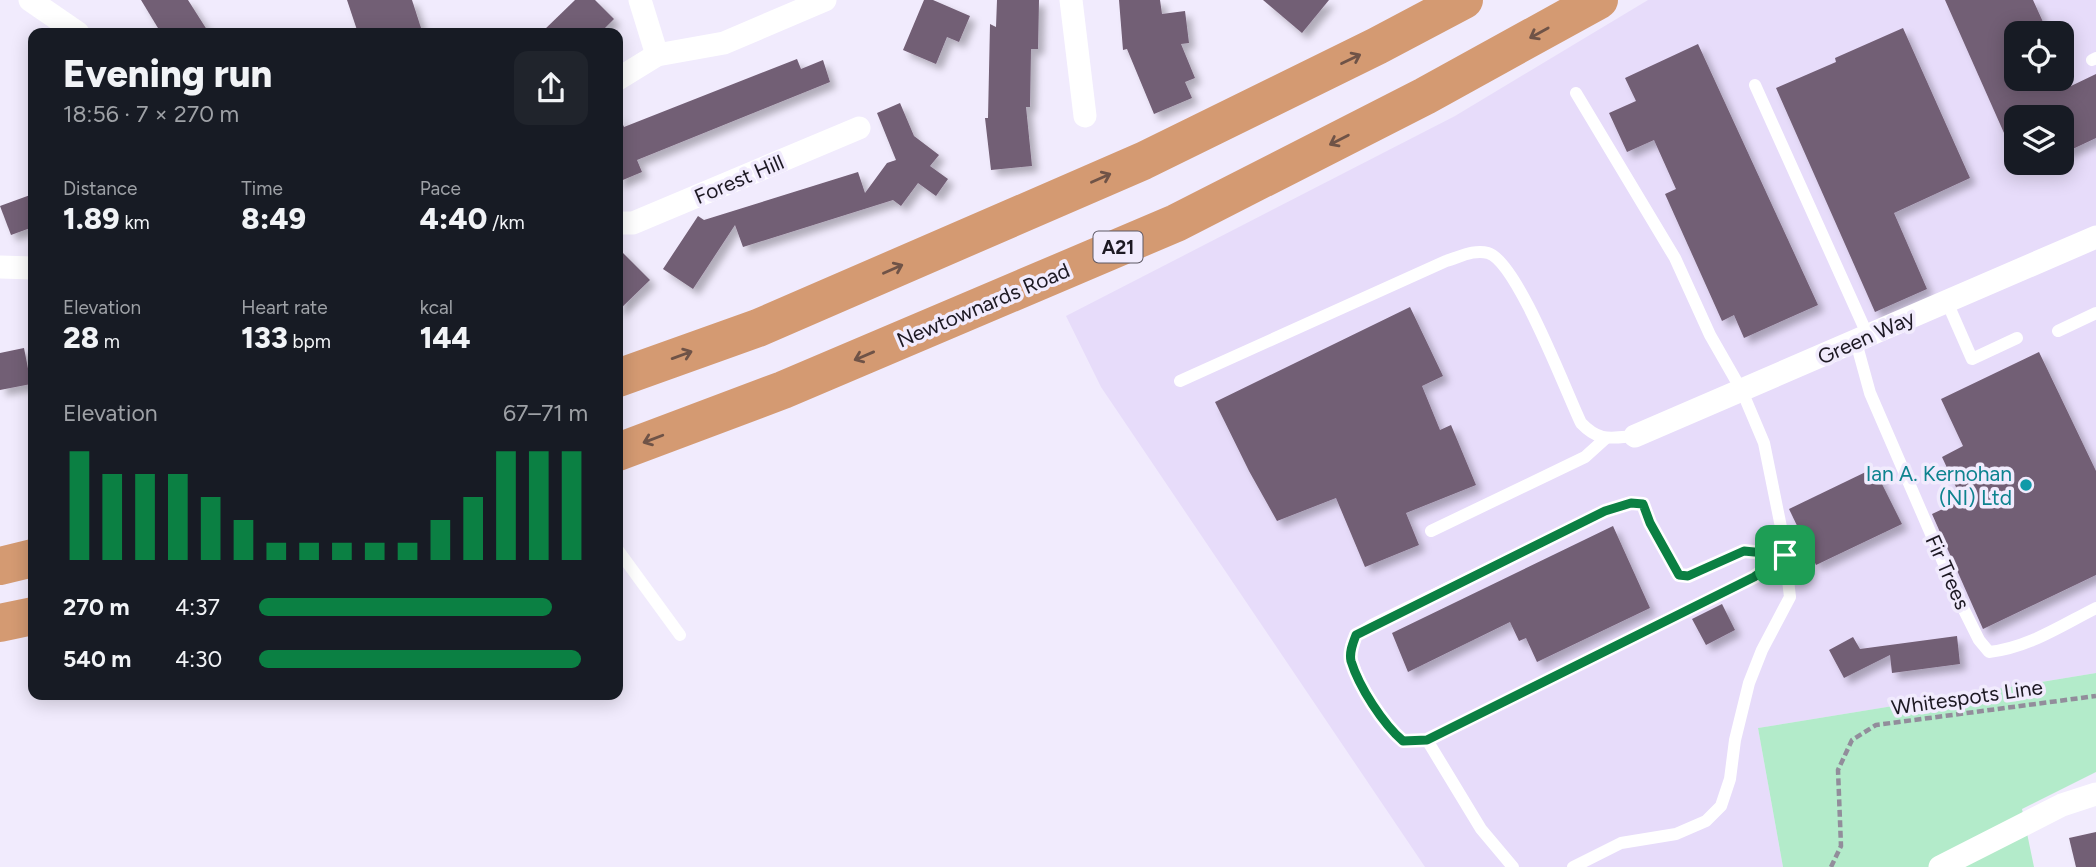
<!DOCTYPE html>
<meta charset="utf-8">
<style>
:root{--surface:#171b24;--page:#20242c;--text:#f1f3f6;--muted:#9ea1a6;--accent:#0b8043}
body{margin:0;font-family:Figtree,sans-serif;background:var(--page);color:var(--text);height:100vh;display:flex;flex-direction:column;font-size:26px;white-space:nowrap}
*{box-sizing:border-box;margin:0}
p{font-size:23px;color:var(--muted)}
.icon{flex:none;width:38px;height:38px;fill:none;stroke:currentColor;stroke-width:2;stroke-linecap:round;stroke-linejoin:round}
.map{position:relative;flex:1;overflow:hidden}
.panel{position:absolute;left:28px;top:28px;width:595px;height:672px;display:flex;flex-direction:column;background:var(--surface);border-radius:14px;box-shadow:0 4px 18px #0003}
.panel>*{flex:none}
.tools{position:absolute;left:2004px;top:21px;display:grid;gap:14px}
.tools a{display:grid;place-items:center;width:70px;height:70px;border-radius:14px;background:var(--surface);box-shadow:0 4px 18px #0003;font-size:35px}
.pin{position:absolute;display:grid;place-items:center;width:60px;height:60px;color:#fff;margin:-30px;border-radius:14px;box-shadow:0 4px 10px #0006}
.round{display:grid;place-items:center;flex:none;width:74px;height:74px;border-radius:14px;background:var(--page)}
.head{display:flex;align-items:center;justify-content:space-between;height:119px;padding:0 35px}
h1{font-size:38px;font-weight:800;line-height:52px}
.figures{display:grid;grid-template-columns:repeat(3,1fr);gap:10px;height:119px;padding:7px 35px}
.figures div{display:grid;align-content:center}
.figures b{font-size:30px;font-weight:800}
.figures small{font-size:19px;font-weight:400}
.figures p{font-size:19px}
.chart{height:196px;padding:14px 35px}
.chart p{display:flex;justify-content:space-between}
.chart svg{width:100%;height:126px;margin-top:7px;stroke:var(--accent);stroke-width:6}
ul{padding:0 35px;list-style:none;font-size:23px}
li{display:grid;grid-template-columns:112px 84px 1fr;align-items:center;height:52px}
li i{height:18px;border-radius:9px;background:var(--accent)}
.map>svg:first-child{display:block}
.built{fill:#e7dcfa;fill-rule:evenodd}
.green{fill:#b3ebca}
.building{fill:#725e74;filter:url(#shadow)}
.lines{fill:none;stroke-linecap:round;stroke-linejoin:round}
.path{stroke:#928d9b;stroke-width:4.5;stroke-dasharray:7 3.5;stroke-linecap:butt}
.service{stroke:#fff;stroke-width:12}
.minor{stroke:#fff;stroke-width:23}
.trunk{stroke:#d49a72;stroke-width:38}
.oneway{stroke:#6f5347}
.route-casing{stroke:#fff;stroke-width:14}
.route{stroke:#0b8043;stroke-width:9}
.culture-dot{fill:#0f9aa8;stroke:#f1ebfd;stroke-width:2.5}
.labels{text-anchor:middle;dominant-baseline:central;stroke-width:7;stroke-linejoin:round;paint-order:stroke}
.shield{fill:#f1ebfd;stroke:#5d5864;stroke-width:2}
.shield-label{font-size:19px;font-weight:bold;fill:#1d1923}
.street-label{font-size:21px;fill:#1d1923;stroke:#f1ebfd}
.culture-label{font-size:21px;fill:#0d838f;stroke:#f1ebfd;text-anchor:end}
</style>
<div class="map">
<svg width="2096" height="867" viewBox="0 0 2096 867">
<defs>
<filter id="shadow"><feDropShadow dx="6" dy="6" stdDeviation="3.5" flood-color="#0004"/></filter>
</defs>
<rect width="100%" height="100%" fill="#f1ebfd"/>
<path class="built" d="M1648,0H2096V673L1758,728L1783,867H1425L1101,387L1066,316L1455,116ZM2016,33H2062V79H2016ZM2016,117H2062V163H2016Z"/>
<path class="green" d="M2096,673V772L2022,809L2034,867H1783L1758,728Z"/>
<g class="building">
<path d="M141,0H188L209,33H161Z"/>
<path d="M347,0H412L421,28L405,33H358Z"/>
<path d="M575,0H595L614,19L600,33H541Z"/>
<path d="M924,0H933L970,16L959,42L947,37L936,64L903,50Z"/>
<path d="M997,0H1039L1038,49H1031L1030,107H1026L1032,166L991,170L985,118H988L990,24L996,27Z"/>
<path d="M1119,0H1160L1162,14L1185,11L1189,43L1181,44L1195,78L1185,82L1192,98L1154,114L1127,49L1123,50Z"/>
<path d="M1263,0H1329L1302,33Z"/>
<path d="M1945,0H2033L2048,33H2016V79H2068L2071,86L2096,74V138L2062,154V117H2016V160Z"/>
<path d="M1903,28L1970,178L1894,213L1927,289L1875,312L1776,88L1836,62L1835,58Z"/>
<path d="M1698,44L1818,305L1744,338L1734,315L1722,321L1665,194L1676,189L1654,140L1627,152L1609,113L1636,101L1625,78Z"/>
<path d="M797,59L801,69L823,60L830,82L637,160L642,172L618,182V114L624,127Z"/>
<path d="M900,103L914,136L939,155L930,166L948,179L936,196L918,183L901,206L893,200L743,247L735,225L693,289L663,269L698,216L704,220L858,172L865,193L887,163L896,160L877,113Z"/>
<path d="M33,194V227L11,235L0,206Z"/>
<path d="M618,248L650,280L618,311Z"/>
<path d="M1410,307L1443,376L1422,386L1440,430L1451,425L1476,485L1406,513L1419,545L1365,567L1336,498L1277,521L1249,471L1215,402Z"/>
<path d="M24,348L31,384L0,390V353Z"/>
<path d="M2039,352L2096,471V575L1983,629L1932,514L1962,500L1942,457L1963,446L1941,399Z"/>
<path d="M1874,468L1902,524L1816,565L1789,509Z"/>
<path d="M1613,526L1650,608L1537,662L1526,638L1519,641L1510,622L1408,672L1392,633Z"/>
<path d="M1722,604L1735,630L1706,645L1692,619Z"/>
<path d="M1957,636L1960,664L1892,673L1890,655L1844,678L1829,650L1853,637L1860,649Z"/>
<path d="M2096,832V867H2076L2069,838Z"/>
</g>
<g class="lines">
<path class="path" d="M1831,867L1841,846L1838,770L1852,740L1876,725L2096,696"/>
<g class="service">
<path d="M2092,60L2096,58"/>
<path d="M1755,85L1868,336"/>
<path d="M1947,302L1972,359L2017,338"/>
<path d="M2058,331L2096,313"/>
<path d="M1856,342L1870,393L1963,608L1979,640L1989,652C2028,648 2062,625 2096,608"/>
<path d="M1180,381L1446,261C1460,257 1474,249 1488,253C1517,261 1566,392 1581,423C1599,442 1610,438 1635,436"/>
<path d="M1431,531L1585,457L1606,438"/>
<path d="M618,550L680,635"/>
<path d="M1427,740L1403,741C1386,727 1347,670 1351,648C1353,635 1363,631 1372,625L1606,511L1631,503L1643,504L1650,523L1679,575L1688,576L1744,551L1785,555"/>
<path d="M1513,867L1481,829L1427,740L1753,577L1785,555"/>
<path d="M1573,867L1621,843L1676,834L1706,821L1721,806L1730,779L1735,740L1749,683L1762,650L1790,597L1783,537L1764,443L1742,391L1710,335L1675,258L1576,93"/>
</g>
<g class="minor">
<path d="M30,0L78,33"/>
<path d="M640,0L657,55"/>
<path d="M1071,0L1085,116"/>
<path d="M618,79L657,55L724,43L825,0"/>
<path d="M618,223H633L859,128"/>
<path d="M0,267L33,268"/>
<path d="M1635,436L2096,237"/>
<path d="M1940,867L2062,805L2096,794"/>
</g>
<g class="trunk">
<path d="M618,378L758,328L1143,161L1377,46L1464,0"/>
<path d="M618,452L783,390L1176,223L1425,96L1599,0"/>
<path d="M0,566L33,558"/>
<path d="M0,623L33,616"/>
</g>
</g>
<defs><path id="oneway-shaft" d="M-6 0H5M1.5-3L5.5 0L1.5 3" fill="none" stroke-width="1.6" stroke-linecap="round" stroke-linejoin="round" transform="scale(1.75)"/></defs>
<g class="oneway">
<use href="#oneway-shaft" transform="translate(1539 33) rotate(151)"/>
<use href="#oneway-shaft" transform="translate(1351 59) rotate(-26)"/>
<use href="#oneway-shaft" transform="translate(1339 140) rotate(153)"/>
<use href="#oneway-shaft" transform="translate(1101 178) rotate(-24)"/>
<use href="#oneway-shaft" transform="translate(893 269) rotate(-24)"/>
<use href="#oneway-shaft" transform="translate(682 355) rotate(-20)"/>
<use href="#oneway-shaft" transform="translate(864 356) rotate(157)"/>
<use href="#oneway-shaft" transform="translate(653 439) rotate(159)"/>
</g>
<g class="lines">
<defs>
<path id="route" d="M1631,503L1643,504L1650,523L1679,575L1688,576L1744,551L1785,555L1754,577L1427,740L1403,741C1383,724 1359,687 1351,661C1349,652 1353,643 1356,635L1605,511Z"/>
</defs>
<use href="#route" class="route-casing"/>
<use href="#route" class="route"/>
</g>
<circle class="culture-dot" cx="2026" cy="485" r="7"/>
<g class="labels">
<rect class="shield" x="1093.5" y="231.5" width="49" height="31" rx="5"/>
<g class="shield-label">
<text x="1118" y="247">A21</text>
</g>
<g class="street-label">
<text transform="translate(739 179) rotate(-23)">Forest Hill</text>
<text transform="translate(983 305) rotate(-23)">Newtownards Road</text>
<text transform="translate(1866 337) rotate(-24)">Green Way</text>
<text transform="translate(1948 572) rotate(66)">Fir Trees</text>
<text transform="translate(1967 697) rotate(-8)">Whitespots Line</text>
</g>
<g class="culture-label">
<text x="2012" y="473">Ian A. Kernohan<tspan x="2012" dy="24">(NI) Ltd</tspan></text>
</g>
</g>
</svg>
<div class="tools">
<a><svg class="icon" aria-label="locate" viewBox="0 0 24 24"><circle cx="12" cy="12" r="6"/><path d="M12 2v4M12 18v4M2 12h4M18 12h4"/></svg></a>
<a><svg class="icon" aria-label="layers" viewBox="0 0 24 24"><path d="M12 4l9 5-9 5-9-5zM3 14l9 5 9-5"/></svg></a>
</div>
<div class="pin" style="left:1785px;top:555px;background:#1e9e55"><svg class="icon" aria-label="arrive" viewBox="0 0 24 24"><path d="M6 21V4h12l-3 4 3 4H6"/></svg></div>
<section class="panel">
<div class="head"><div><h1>Evening run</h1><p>18:56 · 7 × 270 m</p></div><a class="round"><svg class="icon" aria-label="share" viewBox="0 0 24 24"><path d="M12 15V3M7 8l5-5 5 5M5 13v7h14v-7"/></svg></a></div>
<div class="figures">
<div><p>Distance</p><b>1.89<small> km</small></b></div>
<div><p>Time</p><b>8:49</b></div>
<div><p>Pace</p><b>4:40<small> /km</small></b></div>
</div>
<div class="figures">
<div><p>Elevation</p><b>28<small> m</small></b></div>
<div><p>Heart rate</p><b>133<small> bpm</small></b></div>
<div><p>kcal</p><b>144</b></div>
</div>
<div class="chart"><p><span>Elevation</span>67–71 m</p>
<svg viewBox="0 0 160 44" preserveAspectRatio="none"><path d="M5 44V6M15 44V14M25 44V14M35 44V14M45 44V22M55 44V30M65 44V38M75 44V38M85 44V38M95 44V38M105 44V38M115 44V30M125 44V22M135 44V6M145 44V6M155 44V6"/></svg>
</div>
<ul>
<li><b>270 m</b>4:37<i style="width:89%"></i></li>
<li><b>540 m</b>4:30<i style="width:98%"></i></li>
</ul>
</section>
</div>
